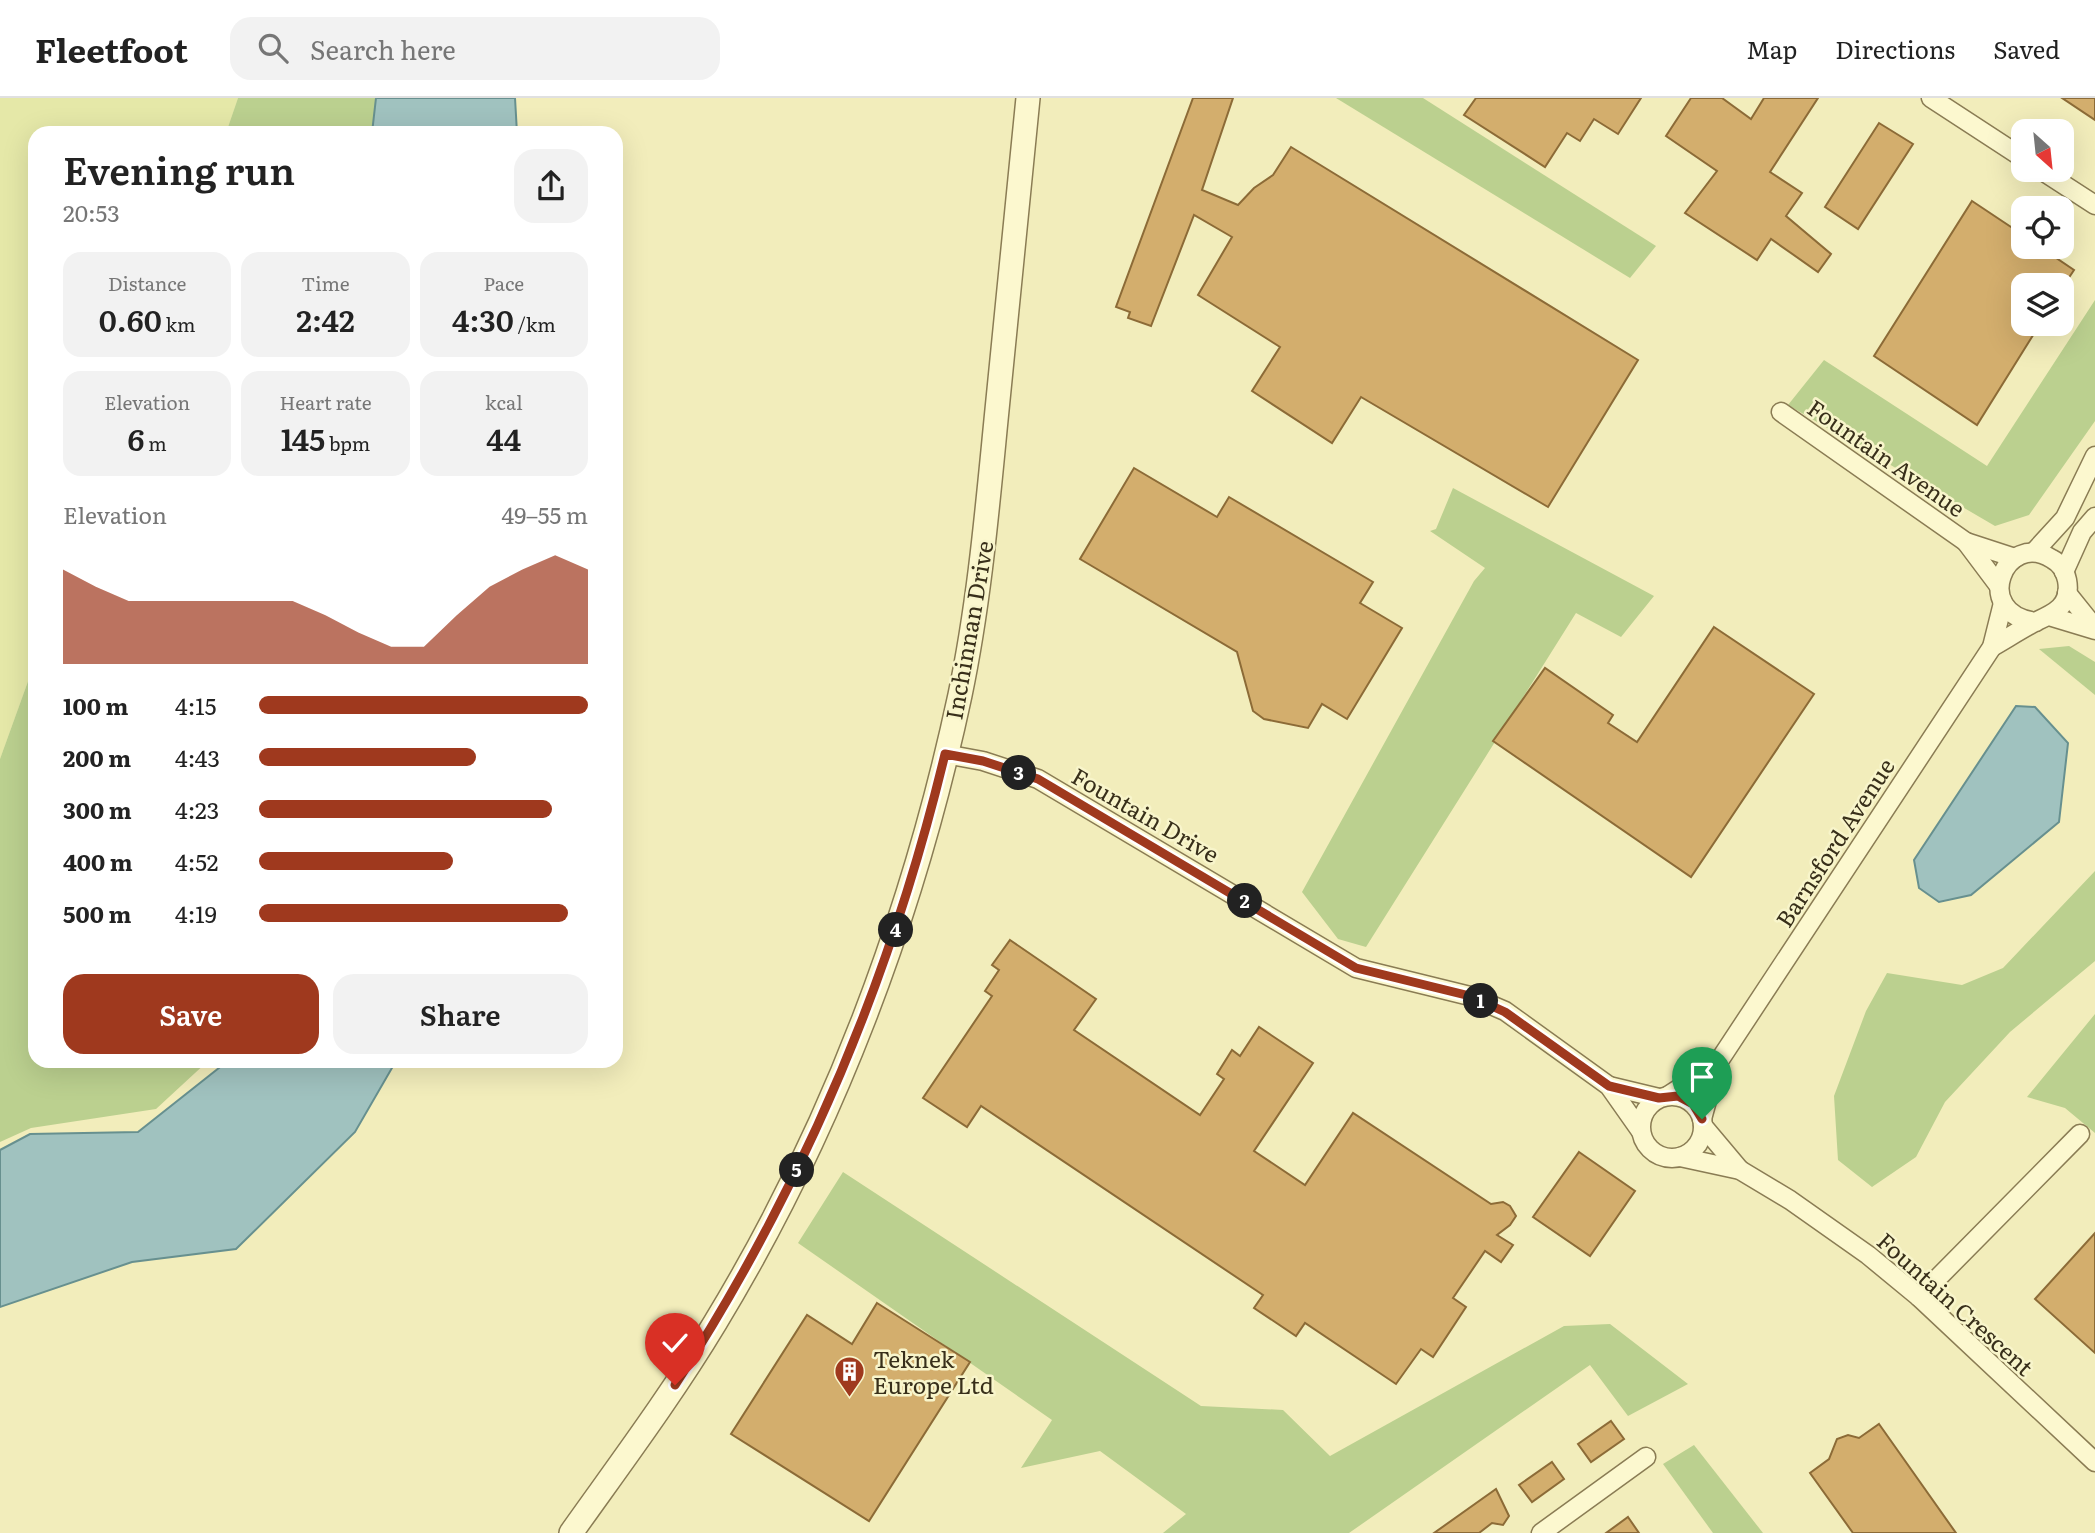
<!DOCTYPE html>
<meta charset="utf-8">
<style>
:root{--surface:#fff;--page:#f2f2f2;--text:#222;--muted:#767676;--line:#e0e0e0;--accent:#9f391e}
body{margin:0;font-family:Literata,serif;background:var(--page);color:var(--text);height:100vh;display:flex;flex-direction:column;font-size:26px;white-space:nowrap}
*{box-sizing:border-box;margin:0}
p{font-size:23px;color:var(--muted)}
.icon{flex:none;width:38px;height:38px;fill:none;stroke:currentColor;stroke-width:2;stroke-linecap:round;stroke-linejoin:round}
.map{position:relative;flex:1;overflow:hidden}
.side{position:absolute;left:28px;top:28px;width:595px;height:942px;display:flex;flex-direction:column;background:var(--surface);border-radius:21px;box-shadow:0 7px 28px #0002}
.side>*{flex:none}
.needle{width:46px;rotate:153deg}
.buttons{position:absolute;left:2011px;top:21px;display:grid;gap:14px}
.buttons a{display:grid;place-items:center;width:63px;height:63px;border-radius:14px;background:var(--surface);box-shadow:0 7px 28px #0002;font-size:35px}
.pin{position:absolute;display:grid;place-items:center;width:60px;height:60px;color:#fff;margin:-72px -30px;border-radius:50% 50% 50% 0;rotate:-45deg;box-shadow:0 0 7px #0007}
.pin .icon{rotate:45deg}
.km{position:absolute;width:35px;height:35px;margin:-18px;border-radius:50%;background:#222;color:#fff;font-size:19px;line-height:35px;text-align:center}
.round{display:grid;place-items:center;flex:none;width:74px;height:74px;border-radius:21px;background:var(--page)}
.summary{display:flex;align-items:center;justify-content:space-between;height:119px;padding:0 35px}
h1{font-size:38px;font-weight:600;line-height:52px}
.figures{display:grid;grid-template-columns:repeat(3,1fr);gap:10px;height:119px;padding:7px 35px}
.figures div{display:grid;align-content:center;border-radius:18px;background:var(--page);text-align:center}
.figures b{font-size:30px;font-weight:600}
.figures small{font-size:19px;font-weight:400}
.figures p{font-size:19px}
.chart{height:196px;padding:14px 35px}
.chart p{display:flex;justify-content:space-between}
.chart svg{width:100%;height:126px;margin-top:7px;fill:var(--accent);opacity:.7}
.action{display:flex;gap:14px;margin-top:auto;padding:14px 35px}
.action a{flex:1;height:80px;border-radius:21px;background:var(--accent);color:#fff;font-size:28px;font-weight:600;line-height:80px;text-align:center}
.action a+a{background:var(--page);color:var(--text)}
ul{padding:0 35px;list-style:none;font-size:23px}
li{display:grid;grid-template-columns:112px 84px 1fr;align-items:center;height:52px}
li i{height:18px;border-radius:9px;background:var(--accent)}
header{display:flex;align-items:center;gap:42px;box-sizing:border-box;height:98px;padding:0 35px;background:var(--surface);border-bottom:2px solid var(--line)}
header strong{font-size:33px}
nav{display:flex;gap:38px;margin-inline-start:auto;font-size:24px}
.search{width:490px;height:63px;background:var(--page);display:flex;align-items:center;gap:18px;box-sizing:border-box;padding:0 24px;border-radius:21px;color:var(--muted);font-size:26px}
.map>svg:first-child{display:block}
.farmland{fill:#e5e8a8}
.green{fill:#bbd08f}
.water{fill:#a0c2bf;stroke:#67908f;stroke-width:2}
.building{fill:#d3ae6d;stroke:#8c6b37;stroke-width:2}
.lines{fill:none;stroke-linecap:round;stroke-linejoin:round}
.minor-casing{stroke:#8a7c54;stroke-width:21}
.tertiary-casing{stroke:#8a7c54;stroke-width:26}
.minor{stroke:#fcf8cf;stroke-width:18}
.tertiary{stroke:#fcf8cf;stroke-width:23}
.route-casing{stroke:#fff;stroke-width:14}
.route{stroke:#9f391e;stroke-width:9}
.labels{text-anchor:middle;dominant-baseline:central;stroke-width:5;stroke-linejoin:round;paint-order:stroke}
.street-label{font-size:23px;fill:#382f1a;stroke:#f8f5cb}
.poi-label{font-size:23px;fill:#382f1a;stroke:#f8f5cb;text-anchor:start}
</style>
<header>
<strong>Fleetfoot</strong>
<div class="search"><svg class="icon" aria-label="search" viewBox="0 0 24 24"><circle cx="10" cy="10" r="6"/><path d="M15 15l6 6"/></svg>Search here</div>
<nav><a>Map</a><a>Directions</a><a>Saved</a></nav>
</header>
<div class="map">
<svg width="2095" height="1435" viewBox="0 0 2095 1435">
<rect width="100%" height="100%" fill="#f2edbb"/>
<path class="farmland" d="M0,0H238L226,35H35V564L0,661Z"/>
<g class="green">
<path d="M238,0H376L372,35H226Z"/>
<path d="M1336,0H1423L1656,148L1630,180Z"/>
<path d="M2095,202V323L2029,417L1995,428L1788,307L1824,262L1987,368Z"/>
<path d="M1453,390L1654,498L1621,539L1576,515L1366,849L1338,841L1302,794L1474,483L1485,470L1430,433L1436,431Z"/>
<path d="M2069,548L2095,564V597L2039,551Z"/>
<path d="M35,564V962L208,963L156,1011L31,1030L0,1044V661Z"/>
<path d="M2095,773V863L2010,934L1945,1004L1916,1059L1872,1089L1838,1062L1834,998L1866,913L1887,875L1962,887L2003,870Z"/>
<path d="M2095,916V1035L2065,1010L2027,999Z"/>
<path d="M843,1074L1201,1308L1283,1312L1330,1358L1564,1228L1610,1226L1688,1286L1628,1318L1590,1267L1349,1435H1163L1186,1416L1100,1353L1021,1370L1052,1322L798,1145Z"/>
<path d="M1694,1347L1763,1435H1713L1663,1366Z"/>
</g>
<g class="water">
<path d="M376,0H515L517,35H372Z"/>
<path d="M2016,608L2035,609L2068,645L2059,724L1971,797L1939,804L1919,790L1914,762Z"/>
<path d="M229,962L396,963L355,1034L236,1151L132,1164L0,1209V1052L30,1036L138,1034Z"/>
</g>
<g class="building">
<path d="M1193,0H1233L1202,92L1238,107L1254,90L1273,77L1291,49L1638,262L1548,409L1361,299L1332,345L1252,293L1280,249L1198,197L1232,139L1194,117L1151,228L1128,220L1130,214L1116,209Z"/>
<path d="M1476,0H1641L1618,36L1594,21L1580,43L1567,35L1545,69L1464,17Z"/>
<path d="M1691,0H1722L1751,21L1764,0H1818L1770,74L1802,95L1786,118L1831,156L1818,174L1771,141L1757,162L1685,115L1717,73L1666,38Z"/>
<path d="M2062,0H2095V22Z"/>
<path d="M1879,25L1913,46L1858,131L1825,109Z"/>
<path d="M1972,103L2023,137V149H2040L2074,172L2064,187H2023V226H2040L1977,327L1874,258Z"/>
<path d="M1134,370L1217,419L1229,399L1373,484L1360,505L1402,530L1347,621L1322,606L1308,630L1264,621L1253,613L1237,554L1080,461Z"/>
<path d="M1714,529L1814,596L1691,779L1493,643L1545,570L1613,617L1608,625L1637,644Z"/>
<path d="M1010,842L1096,901L1074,932L1200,1017L1224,981L1217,976L1232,952L1240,958L1259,929L1313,965L1254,1053L1305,1087L1353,1015L1491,1106L1503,1104L1510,1108L1516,1118L1510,1127L1497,1137L1513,1147L1501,1164L1485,1153L1453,1200L1466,1209L1433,1259L1421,1251L1396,1286L1305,1225L1296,1238L1254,1210L1263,1197L981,1008L967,1029L923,1000L992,898L985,893L999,872L992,867Z"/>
<path d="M1579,1054L1635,1093L1590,1158L1533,1119Z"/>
<path d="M2095,1135V1255L2035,1201Z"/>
<path d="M877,1205L970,1264L869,1423L731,1336L807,1217L852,1246Z"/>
<path d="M1611,1323L1624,1341L1591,1364L1578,1346Z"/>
<path d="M1879,1326L1956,1435H1853L1810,1375L1829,1361L1837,1341L1848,1337L1859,1340Z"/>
<path d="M1552,1364L1564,1381L1532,1404L1519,1387Z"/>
<path d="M1496,1391L1509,1418L1503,1427L1492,1425L1479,1435H1434Z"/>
<path d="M1628,1419L1639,1435H1606Z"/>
</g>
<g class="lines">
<defs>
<g id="minor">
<path d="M1931,0L2023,60"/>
<path d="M2041,72L2095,107"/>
<path d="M1781,314L1966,444L2015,460"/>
<path d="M1966,444L1999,488"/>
<path d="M2034,454L2065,420L2095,358"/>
<path d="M2064,474L2082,434L2095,419"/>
<path d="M2067,495L2095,530"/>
<path d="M2052,519L2095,532"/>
<path d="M1992,549C2006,541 2020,532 2035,524C2053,516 2072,508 2067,482C2065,473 2060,465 2052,461C2005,431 1970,516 2036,524"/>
<path d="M945,656L983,663L1038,681L1356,870L1470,898L1505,913L1609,988L1640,1032"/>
<path d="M1609,988L1659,1000"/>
<path d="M1669,997L1717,966"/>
<circle cx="1672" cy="1029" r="31"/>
<path d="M1702,1021L1717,966L1992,549L2003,505"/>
<path d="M1703,1028L1740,1072"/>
<path d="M1680,1059L1740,1072L1790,1102L1868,1157L1919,1199L2095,1364"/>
<path d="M1919,1199L2080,1036"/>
<path d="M1541,1435L1646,1359"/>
</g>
<path id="tertiary" d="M571,1435C620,1366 671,1298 715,1225C832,1032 913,817 960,597C979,506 987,414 996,322C1007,215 1017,107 1028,0"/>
</defs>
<use href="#minor" class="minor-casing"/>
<use href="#tertiary" class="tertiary-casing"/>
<use href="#minor" class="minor"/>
<use href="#tertiary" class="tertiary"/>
</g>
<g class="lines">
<defs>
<path id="route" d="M675,1287C801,1093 891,881 945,656L983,663L1038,681L1356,870L1470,898L1505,914L1609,988L1659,1000L1678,998L1693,1006L1702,1021"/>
</defs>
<use href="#route" class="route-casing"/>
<use href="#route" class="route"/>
</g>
<defs>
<symbol id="building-pin" viewBox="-11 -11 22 30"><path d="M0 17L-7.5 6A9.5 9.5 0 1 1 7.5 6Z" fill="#9f391e" stroke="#f8f5cb"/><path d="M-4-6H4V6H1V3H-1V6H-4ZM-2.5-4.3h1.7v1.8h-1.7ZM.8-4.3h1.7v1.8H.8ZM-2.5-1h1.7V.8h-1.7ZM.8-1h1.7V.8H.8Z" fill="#fff"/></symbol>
</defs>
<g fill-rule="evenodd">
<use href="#building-pin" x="832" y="1256" width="35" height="47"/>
</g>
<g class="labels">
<g class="street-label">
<text transform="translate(1887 359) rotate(35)">Fountain Avenue</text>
<text transform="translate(968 532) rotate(-80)">Inchinnan Drive</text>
<text transform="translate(1146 716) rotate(30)">Fountain Drive</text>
<text transform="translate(1834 744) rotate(-57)">Barnsford Avenue</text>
<text transform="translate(1956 1205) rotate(42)">Fountain Crescent</text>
</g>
<g class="poi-label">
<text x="873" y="1260">Teknek<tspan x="873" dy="26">Europe Ltd</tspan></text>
</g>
</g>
</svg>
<div class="buttons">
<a><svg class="needle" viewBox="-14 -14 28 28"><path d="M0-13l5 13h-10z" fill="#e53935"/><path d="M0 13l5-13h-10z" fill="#767676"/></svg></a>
<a><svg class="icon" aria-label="locate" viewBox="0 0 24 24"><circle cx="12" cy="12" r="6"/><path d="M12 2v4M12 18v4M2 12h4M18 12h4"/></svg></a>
<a><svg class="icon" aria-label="layers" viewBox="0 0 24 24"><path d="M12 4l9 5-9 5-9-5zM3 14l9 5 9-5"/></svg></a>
</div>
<div class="pin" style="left:1702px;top:1021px;background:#1e9e55"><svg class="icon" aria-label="arrive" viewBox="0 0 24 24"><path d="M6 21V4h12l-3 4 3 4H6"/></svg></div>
<div class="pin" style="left:675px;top:1287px;background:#d93025"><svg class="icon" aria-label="check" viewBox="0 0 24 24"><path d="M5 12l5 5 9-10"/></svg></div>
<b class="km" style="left:1481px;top:903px">1</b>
<b class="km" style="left:1245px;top:803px">2</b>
<b class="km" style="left:1019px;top:675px">3</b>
<b class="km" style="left:896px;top:832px">4</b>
<b class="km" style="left:797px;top:1072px">5</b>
<section class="side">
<div class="summary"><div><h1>Evening run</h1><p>20:53</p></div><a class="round"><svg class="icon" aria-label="share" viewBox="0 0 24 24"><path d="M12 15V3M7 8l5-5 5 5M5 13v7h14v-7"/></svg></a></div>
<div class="figures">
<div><p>Distance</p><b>0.60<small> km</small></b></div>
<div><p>Time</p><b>2:42</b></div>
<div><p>Pace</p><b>4:30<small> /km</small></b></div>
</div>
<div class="figures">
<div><p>Elevation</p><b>6<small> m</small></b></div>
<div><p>Heart rate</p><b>145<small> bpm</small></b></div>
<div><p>kcal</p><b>44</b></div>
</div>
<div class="chart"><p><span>Elevation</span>49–55 m</p>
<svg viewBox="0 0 160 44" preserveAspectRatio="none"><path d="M0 44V11L10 17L20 22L30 22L40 22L50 22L60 22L70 22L80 27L90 33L100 38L110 38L120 27L130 17L140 11L150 6L160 11V44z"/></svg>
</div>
<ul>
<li><b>100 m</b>4:15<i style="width:100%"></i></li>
<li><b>200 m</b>4:43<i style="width:66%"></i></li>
<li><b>300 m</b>4:23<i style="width:89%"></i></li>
<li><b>400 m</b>4:52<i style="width:59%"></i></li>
<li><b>500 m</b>4:19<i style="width:94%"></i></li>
</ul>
<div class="action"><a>Save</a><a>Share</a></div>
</section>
</div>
